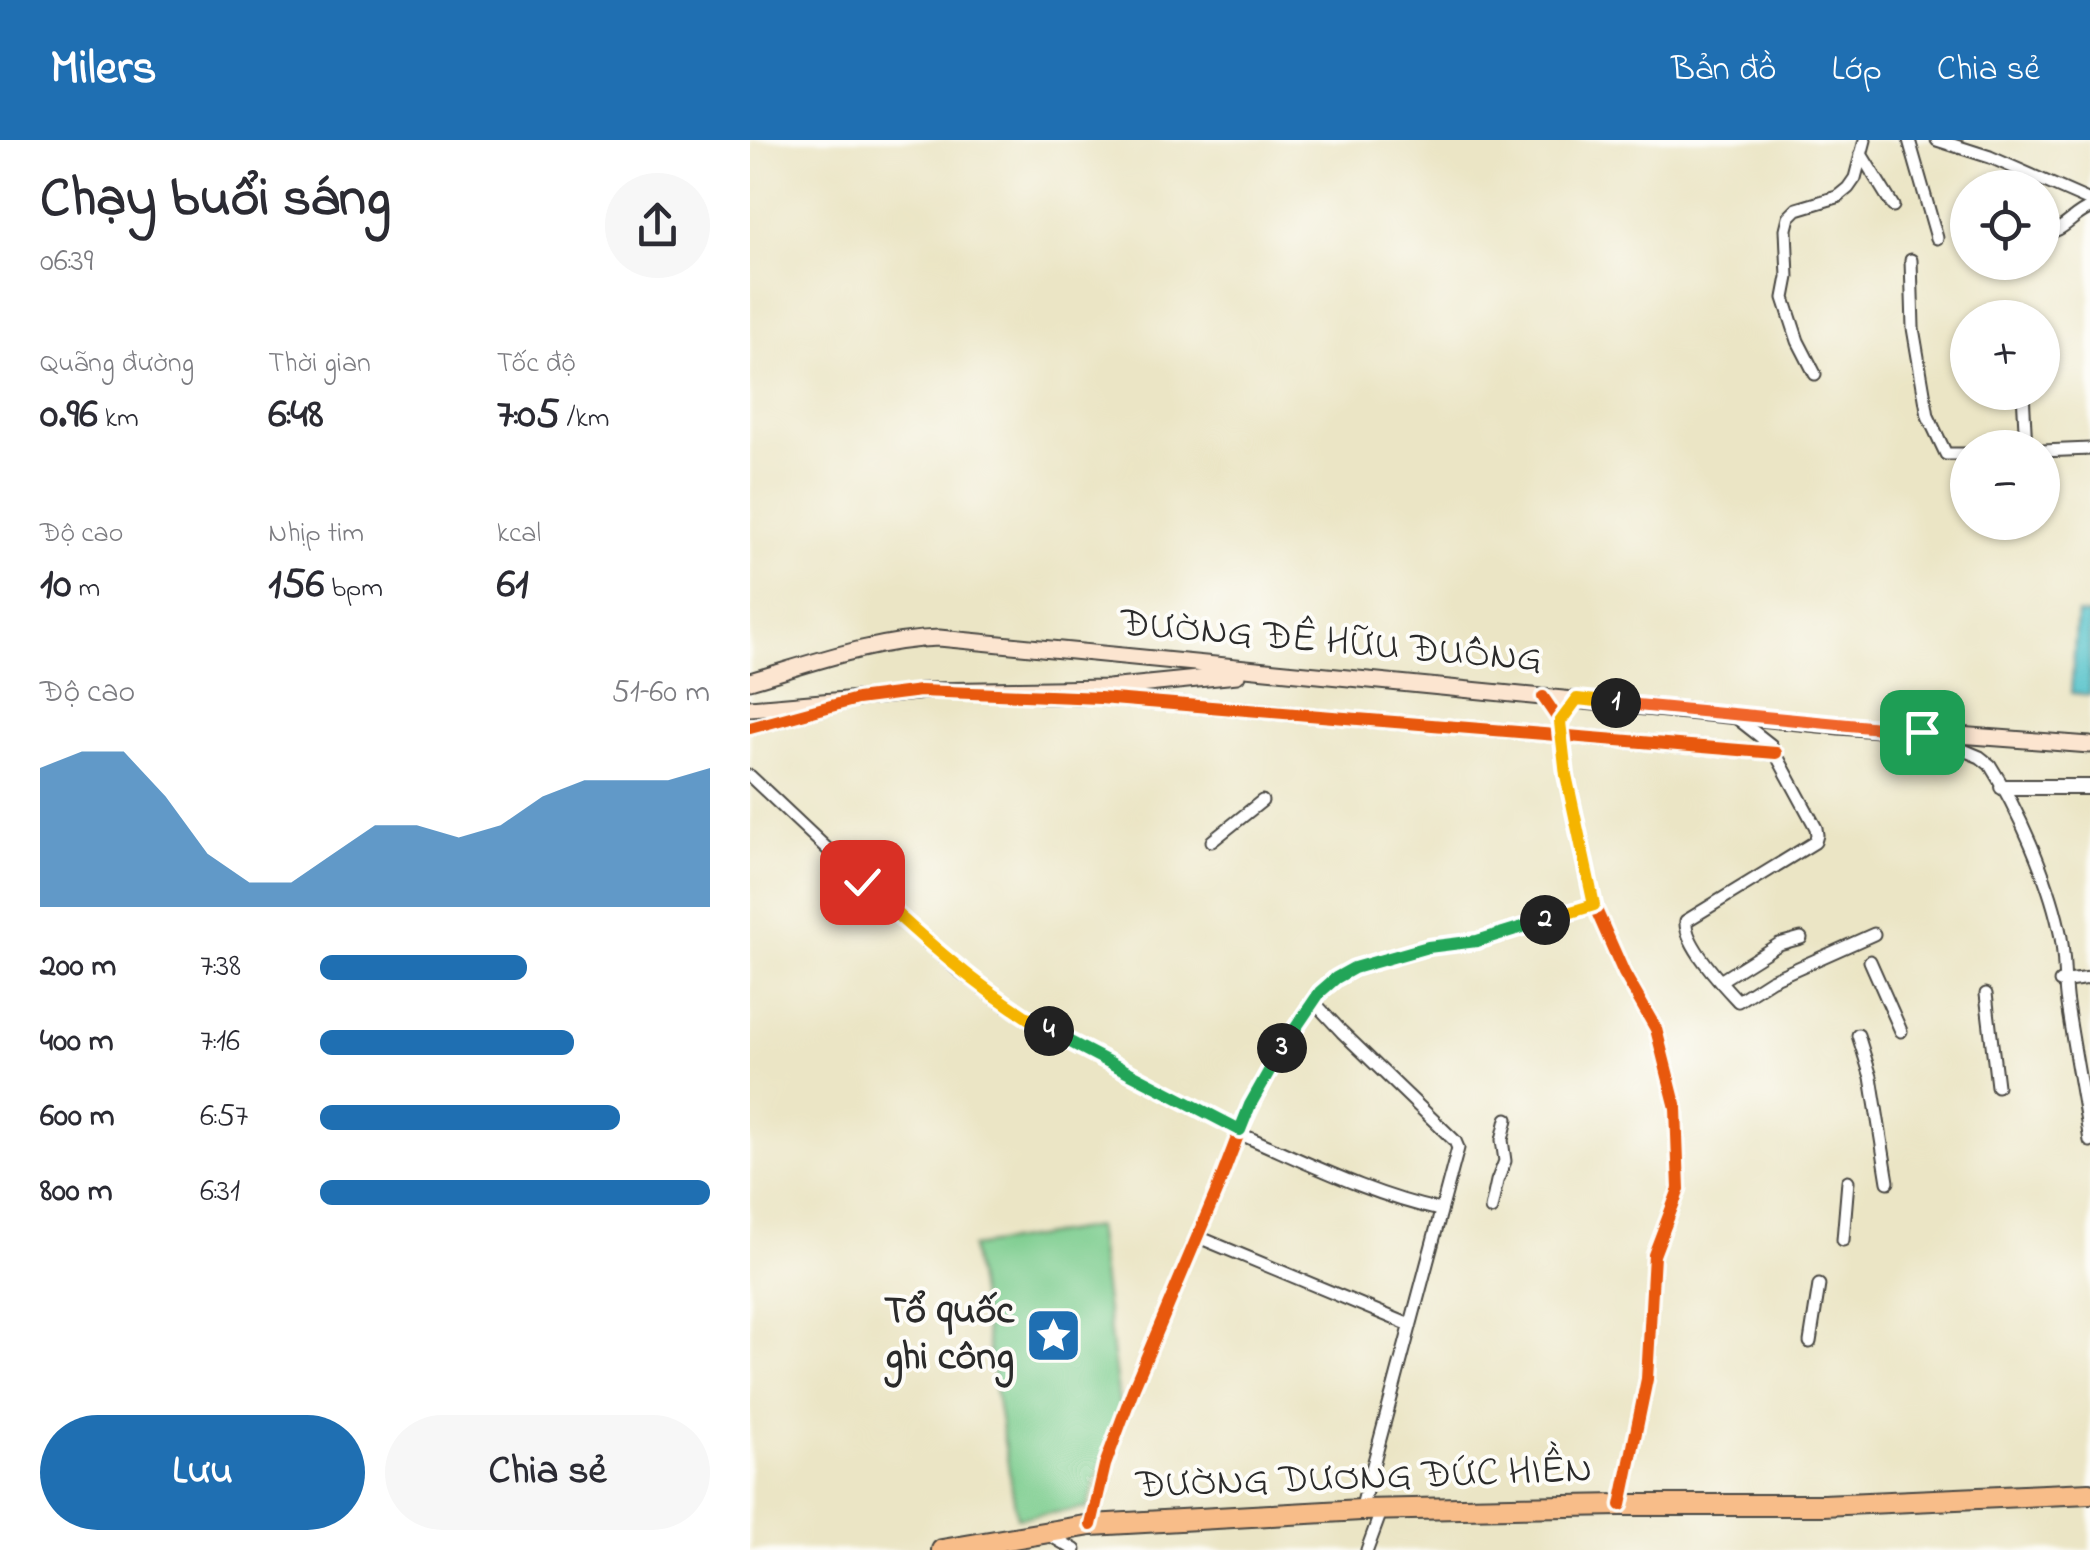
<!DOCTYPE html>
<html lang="vi">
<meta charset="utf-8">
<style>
:root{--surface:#fff;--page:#f7f7f7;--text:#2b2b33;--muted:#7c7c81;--accent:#1f6fb2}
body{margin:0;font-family:"Indie Flower",sans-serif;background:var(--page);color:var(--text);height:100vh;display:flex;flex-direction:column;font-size:38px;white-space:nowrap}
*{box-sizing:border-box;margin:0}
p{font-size:32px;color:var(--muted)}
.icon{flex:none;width:55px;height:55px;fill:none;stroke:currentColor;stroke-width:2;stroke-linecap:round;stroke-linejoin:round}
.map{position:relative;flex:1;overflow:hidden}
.drawer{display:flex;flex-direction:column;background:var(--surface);width:750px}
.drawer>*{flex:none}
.fabs{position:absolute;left:1200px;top:30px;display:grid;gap:20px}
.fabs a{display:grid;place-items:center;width:110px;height:110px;border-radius:50%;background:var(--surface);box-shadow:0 2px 8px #0004;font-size:50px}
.pin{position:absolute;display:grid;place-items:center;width:85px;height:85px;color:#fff;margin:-42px;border-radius:20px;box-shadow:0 5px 15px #0006}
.km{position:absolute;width:50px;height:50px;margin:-25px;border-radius:50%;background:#222;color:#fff;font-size:28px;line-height:50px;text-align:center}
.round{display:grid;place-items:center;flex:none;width:105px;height:105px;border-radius:52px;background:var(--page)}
.summary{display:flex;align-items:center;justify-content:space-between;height:170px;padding:0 40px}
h1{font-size:55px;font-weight:700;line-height:75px}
.stats{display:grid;grid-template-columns:repeat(3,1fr);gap:15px;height:170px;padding:10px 40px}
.stats div{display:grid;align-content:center}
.stats b{font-size:42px;font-weight:700}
.stats small{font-size:28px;font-weight:400}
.stats p{font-size:28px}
.chart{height:280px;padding:20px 40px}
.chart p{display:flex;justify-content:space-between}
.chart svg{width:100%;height:180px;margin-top:10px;fill:var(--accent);opacity:.7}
.primary-button{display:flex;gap:20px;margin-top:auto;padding:20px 40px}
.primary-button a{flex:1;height:115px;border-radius:60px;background:var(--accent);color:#fff;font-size:40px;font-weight:700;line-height:115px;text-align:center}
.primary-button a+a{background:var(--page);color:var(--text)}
ul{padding:0 40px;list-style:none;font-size:32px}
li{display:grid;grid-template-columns:160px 120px 1fr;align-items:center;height:75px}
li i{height:25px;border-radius:12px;background:var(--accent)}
header{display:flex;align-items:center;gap:60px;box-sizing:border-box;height:140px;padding:0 50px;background:var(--accent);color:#fff}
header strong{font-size:48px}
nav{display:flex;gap:55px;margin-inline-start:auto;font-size:35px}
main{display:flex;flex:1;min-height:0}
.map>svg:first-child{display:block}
.green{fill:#7acc8d;stroke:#527c5c;stroke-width:2.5}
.water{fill:#56c3ca;stroke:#40777a;stroke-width:2.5}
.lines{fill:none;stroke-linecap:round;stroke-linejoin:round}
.minor-casing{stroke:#484742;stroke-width:15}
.tertiary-casing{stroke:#484742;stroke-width:18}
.secondary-casing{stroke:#484742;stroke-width:19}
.trunk-casing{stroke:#484742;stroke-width:24}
.minor{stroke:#fff;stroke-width:11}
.tertiary{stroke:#fff;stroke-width:14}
.secondary{stroke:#fce5d0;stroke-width:15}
.trunk{stroke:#f8bd89;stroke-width:20}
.cycleway-casing{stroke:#fdfcf7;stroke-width:19}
.cycleway{stroke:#e8590c;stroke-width:12}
.split-1-casing{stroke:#fff;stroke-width:20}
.split-2-casing{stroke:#fff;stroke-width:20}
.split-3-casing{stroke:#fff;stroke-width:20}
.split-4-casing{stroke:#fff;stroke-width:20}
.split-5-casing{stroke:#fff;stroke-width:20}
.split-1{stroke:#f0652b;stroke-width:12}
.split-2{stroke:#f5b400;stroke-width:12}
.split-3{stroke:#22a559;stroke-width:12}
.split-4{stroke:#22a559;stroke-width:12}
.split-5{stroke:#f5b400;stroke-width:12}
.labels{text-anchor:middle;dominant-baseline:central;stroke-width:8;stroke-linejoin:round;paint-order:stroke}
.street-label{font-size:40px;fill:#2b2b2b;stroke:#fdfcf7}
.poi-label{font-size:40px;font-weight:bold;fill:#2b2b2b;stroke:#fdfcf7;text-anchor:end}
</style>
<header>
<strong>Milers</strong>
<nav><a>Bản đồ</a><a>Lớp</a><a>Chia sẻ</a></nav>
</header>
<main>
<section class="drawer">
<div class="summary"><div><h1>Chạy buổi sáng</h1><p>06:39</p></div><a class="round"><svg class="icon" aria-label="share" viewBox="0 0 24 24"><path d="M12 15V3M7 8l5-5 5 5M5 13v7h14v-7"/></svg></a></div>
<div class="stats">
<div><p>Quãng đường</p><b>0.96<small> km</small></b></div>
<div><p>Thời gian</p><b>6:48</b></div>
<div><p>Tốc độ</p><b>7:05<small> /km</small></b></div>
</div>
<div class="stats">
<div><p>Độ cao</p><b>10<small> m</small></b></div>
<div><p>Nhịp tim</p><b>156<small> bpm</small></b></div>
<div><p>kcal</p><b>61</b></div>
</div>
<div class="chart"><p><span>Độ cao</span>51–60 m</p>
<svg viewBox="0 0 160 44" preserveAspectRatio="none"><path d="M0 44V10L10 6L20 6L30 17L40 31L50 38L60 38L70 31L80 24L90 24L100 27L110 24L120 17L130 13L140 13L150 13L160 10V44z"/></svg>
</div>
<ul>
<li><b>200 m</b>7:38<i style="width:53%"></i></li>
<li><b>400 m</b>7:16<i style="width:65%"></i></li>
<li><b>600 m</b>6:57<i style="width:77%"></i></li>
<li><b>800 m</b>6:31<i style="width:100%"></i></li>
</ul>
<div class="primary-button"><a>Lưu</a><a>Chia sẻ</a></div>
</section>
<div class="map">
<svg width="1340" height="1410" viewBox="0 0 1340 1410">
<rect width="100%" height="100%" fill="#fdfcf7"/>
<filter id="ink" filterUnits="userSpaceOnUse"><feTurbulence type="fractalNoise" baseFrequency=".01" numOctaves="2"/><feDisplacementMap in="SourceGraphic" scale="20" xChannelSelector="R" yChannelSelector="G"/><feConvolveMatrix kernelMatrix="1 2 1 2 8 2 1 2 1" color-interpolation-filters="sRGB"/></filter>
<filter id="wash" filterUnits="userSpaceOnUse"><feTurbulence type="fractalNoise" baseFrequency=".0048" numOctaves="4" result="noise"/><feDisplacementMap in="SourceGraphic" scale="40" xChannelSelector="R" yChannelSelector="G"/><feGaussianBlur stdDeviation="2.25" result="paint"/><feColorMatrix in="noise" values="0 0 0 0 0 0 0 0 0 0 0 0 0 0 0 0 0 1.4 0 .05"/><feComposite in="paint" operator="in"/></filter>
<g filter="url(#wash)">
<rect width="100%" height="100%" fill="#ebe5c5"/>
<path class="green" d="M346,1087L370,1270L337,1368L267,1378L221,1107Z"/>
<path class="water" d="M1327,474L1340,475V555L1321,553Z"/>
</g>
<g filter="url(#ink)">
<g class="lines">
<defs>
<g id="minor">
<path d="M1159,0L1187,98"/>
<path d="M1187,0L1240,17L1340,61"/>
<path d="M1111,14L1143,66"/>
<path d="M1292,93C1314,93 1320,76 1340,68"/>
<path d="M1210,96L1218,95"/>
<path d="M1161,120L1163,188L1178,276L1196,314H1218"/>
<path d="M1065,234L1048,201L1034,158L1038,137L1036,89L1039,77L1047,69L1087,57L1098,48L1105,38L1115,0"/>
<path d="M1273,252L1276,308"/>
<path d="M1292,311L1340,309"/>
<path d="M793,557L810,582L816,635L844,765L874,833L906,889L926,968L929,1049L904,1115L897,1239L871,1365"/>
<path d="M984,576L1021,605L1066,688L1067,695L1065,702L936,781C934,804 972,844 988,861L1021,840L1124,794"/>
<path d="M1180,596L1230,617L1240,625C1268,669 1298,738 1309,788C1316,815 1313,839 1317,864C1324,910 1333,956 1340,1001"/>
<path d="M0,636L161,788L208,830L257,866L313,899L490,990"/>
<path d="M462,701L512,661"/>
<path d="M1120,821L1151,891"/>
<path d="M970,841L1029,804L1051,798"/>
<path d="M1310,842L1340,838"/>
<path d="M1236,854L1247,946"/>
<path d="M564,862L592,892L705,1001L708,1008L611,1370"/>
<path d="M1108,895L1121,937L1138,1042"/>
<path d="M488,993C554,1021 620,1055 690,1070"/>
<path d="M741,1069L747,1041L755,1021L752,1000L757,979"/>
<path d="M446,1096L660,1185"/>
<path d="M1093,1100L1098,1041"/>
<path d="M1060,1202L1069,1145"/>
<path d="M341,1385L355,1325L384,1247L467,1050L490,990L528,913L570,852L587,838L605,828L623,822L678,807L727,801L844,765"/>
<path d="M298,1394L325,1410"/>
<path d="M617,1410L632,1369"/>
</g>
<g id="tertiary">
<path d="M286,556L350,558L1026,613"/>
<path d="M0,588L107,559L180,551"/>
<path d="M1252,647H1340"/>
</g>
<g id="secondary">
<path d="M0,541C62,523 124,500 189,498L1089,586L1340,605"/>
<path d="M170,551L358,548L487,535"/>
<path d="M0,568L107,559"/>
</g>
<path id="trunk" d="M192,1410L341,1385L611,1370L871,1365H1073L1340,1353"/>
</defs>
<use href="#minor" class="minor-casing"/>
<use href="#tertiary" class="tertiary-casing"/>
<use href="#secondary" class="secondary-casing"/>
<use href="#trunk" class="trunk-casing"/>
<use href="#minor" class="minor"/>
<use href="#tertiary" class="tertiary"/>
<use href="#secondary" class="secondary"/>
<use href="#trunk" class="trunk"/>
<defs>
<g id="cycleway">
<path d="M793,557L810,582L816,635L844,765L874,833L906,889L926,968L929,1049L904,1115L897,1239L871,1365"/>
<path d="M0,588L107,559L170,551L350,558L1026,613"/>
<path d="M341,1385L355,1325L384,1247L467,1050L490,990L528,913L570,852L587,838L605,828L623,822L678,807L727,801L844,765"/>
</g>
</defs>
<use href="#cycleway" class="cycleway-casing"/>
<use href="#cycleway" class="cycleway"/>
</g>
</g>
<g class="lines" filter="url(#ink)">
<defs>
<path id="split-1" d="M866,563L1172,592"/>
<path id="split-2" d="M795,780L844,765L816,635L810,582L827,559L866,563"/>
<path id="split-3" d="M532,908L570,852L586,838L604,828L678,807L727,801L795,780"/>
<path id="split-4" d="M299,891L490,990L500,965L532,908"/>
<path id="split-5" d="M112,742C171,797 229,850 299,891"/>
</defs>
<use href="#split-1" class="split-1-casing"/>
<use href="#split-2" class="split-2-casing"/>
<use href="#split-3" class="split-3-casing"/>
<use href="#split-4" class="split-4-casing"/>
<use href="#split-5" class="split-5-casing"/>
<use href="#split-1" class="split-1"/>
<use href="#split-2" class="split-2"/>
<use href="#split-3" class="split-3"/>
<use href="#split-4" class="split-4"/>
<use href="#split-5" class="split-5"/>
</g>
<defs>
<symbol id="sight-square" viewBox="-11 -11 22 22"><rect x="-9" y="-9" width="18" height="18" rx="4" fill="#1f6fb2" stroke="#fdfcf7"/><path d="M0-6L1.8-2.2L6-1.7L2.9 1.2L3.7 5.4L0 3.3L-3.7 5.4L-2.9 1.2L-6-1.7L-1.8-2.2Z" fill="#fff"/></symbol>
</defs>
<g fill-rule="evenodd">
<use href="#sight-square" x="272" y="1164" width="63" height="63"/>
</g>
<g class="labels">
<g class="street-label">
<text transform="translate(581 503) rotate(5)">ĐƯỜNG ĐÊ HỮU ĐUỐNG</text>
<text transform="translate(614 1339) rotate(-2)">ĐƯỜNG DƯƠNG ĐỨC HIỀN</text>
</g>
<g class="poi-label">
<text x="264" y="1172">Tổ quốc<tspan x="264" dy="46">ghi công</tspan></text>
</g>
</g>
</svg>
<div class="fabs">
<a><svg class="icon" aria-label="locate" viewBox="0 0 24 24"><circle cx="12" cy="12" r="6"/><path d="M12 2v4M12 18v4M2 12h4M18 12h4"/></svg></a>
<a>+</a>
<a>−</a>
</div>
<div class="pin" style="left:1172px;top:592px;background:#1e9e55"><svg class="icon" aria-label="arrive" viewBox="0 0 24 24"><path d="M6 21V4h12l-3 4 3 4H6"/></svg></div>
<div class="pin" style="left:112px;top:742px;background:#d93025"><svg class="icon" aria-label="check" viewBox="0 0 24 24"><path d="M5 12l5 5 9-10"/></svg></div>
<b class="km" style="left:866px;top:563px">1</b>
<b class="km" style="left:795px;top:780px">2</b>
<b class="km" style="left:532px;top:908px">3</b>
<b class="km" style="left:299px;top:891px">4</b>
</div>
</main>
